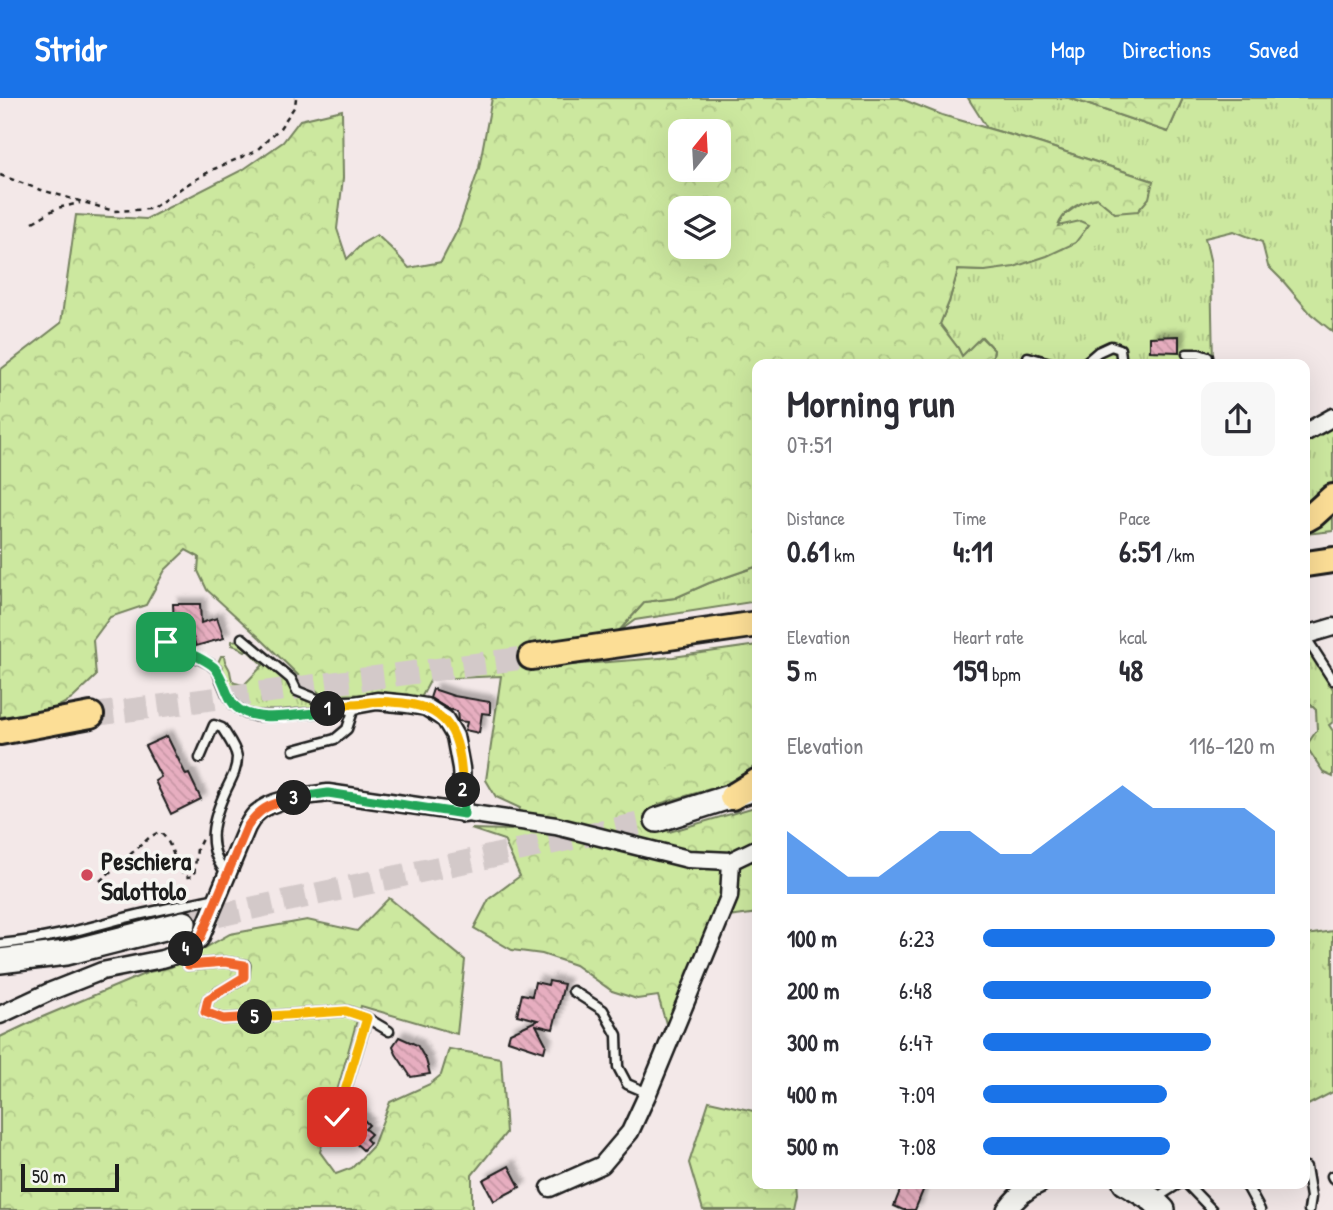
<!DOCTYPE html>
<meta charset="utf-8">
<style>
:root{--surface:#fff;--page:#f7f7f7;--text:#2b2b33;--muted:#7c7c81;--accent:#1a73e8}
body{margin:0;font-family:"Patrick Hand",sans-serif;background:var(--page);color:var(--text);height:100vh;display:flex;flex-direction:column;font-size:26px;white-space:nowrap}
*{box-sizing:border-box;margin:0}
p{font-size:23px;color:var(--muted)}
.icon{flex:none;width:38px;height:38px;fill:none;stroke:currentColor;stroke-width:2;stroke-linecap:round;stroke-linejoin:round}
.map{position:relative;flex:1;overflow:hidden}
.details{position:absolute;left:752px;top:261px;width:558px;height:830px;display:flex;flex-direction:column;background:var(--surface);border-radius:14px;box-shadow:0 7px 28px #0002}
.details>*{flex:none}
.needle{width:46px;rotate:18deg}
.fabs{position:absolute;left:668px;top:21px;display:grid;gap:14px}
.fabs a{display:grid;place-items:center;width:63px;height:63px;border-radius:14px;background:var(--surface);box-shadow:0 7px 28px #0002;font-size:35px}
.scale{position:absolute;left:21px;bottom:18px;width:98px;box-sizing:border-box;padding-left:7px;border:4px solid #1c1c1c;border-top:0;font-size:19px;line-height:24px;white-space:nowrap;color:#1c1c1c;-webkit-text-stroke:5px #f6f6f2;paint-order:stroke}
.pin{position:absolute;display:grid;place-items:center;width:60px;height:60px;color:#fff;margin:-30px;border-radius:14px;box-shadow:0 4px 10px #0006}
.km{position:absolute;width:35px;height:35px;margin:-18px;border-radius:50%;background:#222;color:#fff;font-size:19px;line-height:35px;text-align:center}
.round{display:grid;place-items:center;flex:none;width:74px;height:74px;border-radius:14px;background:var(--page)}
.overview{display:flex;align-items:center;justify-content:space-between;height:119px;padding:0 35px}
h1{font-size:38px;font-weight:700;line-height:52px}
.figures{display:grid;grid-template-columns:repeat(3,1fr);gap:10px;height:119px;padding:7px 35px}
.figures div{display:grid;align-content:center}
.figures b{font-size:30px;font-weight:700}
.figures small{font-size:19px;font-weight:400}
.figures p{font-size:19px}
.chart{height:196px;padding:14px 35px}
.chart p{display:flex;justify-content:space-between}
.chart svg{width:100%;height:126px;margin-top:7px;fill:var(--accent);opacity:.7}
ul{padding:0 35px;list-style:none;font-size:23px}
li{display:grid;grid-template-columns:112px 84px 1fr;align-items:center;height:52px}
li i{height:18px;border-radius:9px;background:var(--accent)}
header{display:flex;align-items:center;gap:42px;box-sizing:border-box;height:98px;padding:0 35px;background:var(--accent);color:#fff}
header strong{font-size:33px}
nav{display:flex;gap:38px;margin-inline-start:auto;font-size:24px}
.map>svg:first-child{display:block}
.grass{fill:url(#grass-tufts);stroke:#74825e;stroke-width:2}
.forest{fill:url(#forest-crowns);stroke:#74825e;stroke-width:2;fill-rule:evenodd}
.building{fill:url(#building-back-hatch);stroke:#1c1c1c;stroke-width:2;filter:url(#shadow)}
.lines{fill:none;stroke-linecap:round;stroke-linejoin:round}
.secondary-tunnel{stroke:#d3c9c9;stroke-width:23;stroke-dasharray:23 11;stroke-linecap:butt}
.service-casing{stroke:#1c1c1c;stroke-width:13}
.minor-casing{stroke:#1c1c1c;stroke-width:21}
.tertiary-casing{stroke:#1c1c1c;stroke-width:24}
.secondary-casing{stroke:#1c1c1c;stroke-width:28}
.primary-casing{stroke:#1c1c1c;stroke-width:30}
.path{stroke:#1c1c1c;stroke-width:2.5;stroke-dasharray:5 5;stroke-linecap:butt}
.service{stroke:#f6f6f2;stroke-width:8}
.minor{stroke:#f6f6f2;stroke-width:16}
.tertiary{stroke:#f6f6f2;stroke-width:19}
.secondary{stroke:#f6f6f2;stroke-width:23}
.primary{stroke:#fcde96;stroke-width:24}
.split-1-casing{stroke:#fff;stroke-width:14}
.split-2-casing{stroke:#fff;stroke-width:14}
.split-3-casing{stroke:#fff;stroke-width:14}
.split-4-casing{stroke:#fff;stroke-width:14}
.split-5-casing{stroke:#fff;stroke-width:14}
.split-6-casing{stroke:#fff;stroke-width:14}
.split-1{stroke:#22a559;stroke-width:9}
.split-2{stroke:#f5b400;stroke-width:9}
.split-3{stroke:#22a559;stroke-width:9}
.split-4{stroke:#f0652b;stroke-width:9}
.split-5{stroke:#f0652b;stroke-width:9}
.split-6{stroke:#f5b400;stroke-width:9}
.poi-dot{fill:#d1495b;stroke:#f6f6f2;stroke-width:2.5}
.labels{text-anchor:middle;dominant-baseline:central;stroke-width:7;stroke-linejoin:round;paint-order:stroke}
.poi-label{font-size:26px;font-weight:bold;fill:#1c1c1c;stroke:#f6f6f2;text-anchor:start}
</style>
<header>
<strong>Stridr</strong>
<nav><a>Map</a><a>Directions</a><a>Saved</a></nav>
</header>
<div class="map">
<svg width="1333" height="1112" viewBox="0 0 1333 1112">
<defs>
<pattern id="grass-tufts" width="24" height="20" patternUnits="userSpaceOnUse" patternTransform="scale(1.75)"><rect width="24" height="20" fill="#cce89f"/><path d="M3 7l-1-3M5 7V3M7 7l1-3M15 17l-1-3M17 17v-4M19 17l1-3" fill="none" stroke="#afc688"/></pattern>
<pattern id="forest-crowns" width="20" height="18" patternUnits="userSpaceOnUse" patternTransform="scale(1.75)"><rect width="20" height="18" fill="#cce89f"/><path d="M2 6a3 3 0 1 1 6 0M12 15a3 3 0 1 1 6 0" fill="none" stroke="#afc688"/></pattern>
<pattern id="building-back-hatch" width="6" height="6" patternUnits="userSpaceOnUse" patternTransform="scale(1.75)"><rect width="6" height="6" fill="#e7aec0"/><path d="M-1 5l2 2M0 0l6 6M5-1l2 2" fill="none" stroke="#c695a4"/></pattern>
<filter id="shadow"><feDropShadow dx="5.5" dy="-5.5" stdDeviation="2" flood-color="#0004"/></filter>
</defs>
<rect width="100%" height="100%" fill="#f3e8e8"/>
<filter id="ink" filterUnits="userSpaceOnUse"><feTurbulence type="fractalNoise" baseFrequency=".0143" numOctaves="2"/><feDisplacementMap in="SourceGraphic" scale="14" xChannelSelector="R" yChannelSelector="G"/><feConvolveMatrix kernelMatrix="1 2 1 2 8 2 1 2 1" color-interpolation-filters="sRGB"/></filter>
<g filter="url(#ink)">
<g class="grass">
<path d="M968,0H1069L1168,34L1183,0H1333V234L1311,216L1283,183L1268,168L1262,144L1234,133L1205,140L1211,166L1213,266H991L994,252L982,239L962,259L958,250L940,226L949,204L958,172L985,173L1058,129L1063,118L1084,103L1097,100L1115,115L1153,83L1042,46L987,30Z"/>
<path d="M1333,311V433L1306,436V325Z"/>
<path d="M758,468V503L635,522L617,535L645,504L675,500L709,485Z"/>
<path d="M238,542L242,543L288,584L321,606L324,611L257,615L245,610L237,605L232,596L227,582L217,567L221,558H224C224,565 228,567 230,573C232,585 231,585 244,587L263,567L247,552L245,553L238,549L232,547V543Z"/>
<path d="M1306,550L1319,567L1333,591V624L1329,627L1333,633V679L1324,675L1306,648L1317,632L1316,612L1306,602Z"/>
<path d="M1333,833V994L1306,1008V837Z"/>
</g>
<g class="forest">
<path d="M492,0H899L942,17L1042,46L1153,83L1149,100L1138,113L1115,115L1097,100C1080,104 1064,112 1058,128L1080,123L1089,127L1075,145L1047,158L1014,169L985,173L958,172L949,204L940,226L958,250L962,258L981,239L994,252L991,266H758V468L709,485L675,500L645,504L617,535L531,570L673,559L758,547V677L659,706L669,734L758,708V815L713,821L667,929L658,898L637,901L612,893L575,867L542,856L512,852L474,830L489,801L520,778L504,742L471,731L511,732L520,710L496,699L486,682L501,578L431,581L421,600L395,596L322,597L299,578L260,540L207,492L198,473L199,459L186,452L165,472L146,507L110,519L93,542L96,578L72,601L50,613L0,619V272L61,225L76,117L146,121L244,71L283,44L300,22L342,12L343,80L337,131L347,161L363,145L377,137L392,151L409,170L441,164L459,129L479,70ZM681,33H719V72H681ZM681,110H719V149H681Z"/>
<path d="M1069,0H1183L1168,34Z"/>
<path d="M389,800L465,862L457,936L361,908L320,1054L336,1076L352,1070L373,1048L390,1004L430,986L441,977L449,951L501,960L506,1035L472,1077V1112H0V939L40,920L149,874L171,869L230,836L307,822L357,833Z"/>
<path d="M709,1003L758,1014V1085H795L796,1098L793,1112H703L689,1065Z"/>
</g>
<g class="building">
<path d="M1179,238V254L1150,253V239Z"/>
<path d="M173,506H200L201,525L217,520L224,540L196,548L190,530H187L186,526L174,527Z"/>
<path d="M433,591L454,598L490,604V616L482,615L479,635L465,632L467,624L458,623L457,613L448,611L430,600Z"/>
<path d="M167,638L186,677L189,676L201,701L171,716L155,683L161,679L145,648Z"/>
<path d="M549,883L564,886L553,931L536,927L546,946L544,954L508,942L510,935L538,922L517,917L522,896L532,898L535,884L548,887Z"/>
<path d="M399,939L417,947L426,962L430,976L411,979L396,956L393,948Z"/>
<path d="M357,1015L369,1027L365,1031L371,1036L366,1041L370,1045L363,1052L341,1032Z"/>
<path d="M509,1068L520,1089L494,1103L483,1082Z"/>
<path d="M903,1085H913L924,1090L915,1112H903L894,1108Z"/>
</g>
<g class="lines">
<g class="secondary-tunnel">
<path d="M91,617L531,559"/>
<path d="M184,825L657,722"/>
</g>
<defs>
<g id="service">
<path d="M1187,256H1199L1208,259V266"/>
<path d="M1028,259L1054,266"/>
<path d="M1084,266L1098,254L1111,248L1120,251L1122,266"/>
<path d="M155,525L166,544L210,566L217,572L227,596L235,608L245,615L255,618H277L323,614L334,608"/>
<path d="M242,540L291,581L297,593L334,608"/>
<path d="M1306,540L1333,582"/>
<path d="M294,652L335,641L347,631L355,607"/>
<path d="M200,660L214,627L222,630C227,638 236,650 237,659C237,671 232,680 227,690C213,720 203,749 228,777"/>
<path d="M0,846C42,842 81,832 121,821C153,813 184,807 216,800"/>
<path d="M182,855L188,867L225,864L245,867L244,879L208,901L205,914L223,921L347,913L367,920L389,933"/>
<path d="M573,893L603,912L617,937L618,969L627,986L648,995"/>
<path d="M337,1019L367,920"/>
<path d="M1306,1069L1311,1099L1309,1112"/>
<path d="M1332,1078L1333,1080"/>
<path d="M1186,1085L1212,1112"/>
<path d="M1243,1085L1248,1090L1260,1112"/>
<path d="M1156,1100L1180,1085"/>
</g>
<g id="minor">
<path d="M1306,334L1333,319"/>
<path d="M1306,537L1333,529"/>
<path d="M334,608L355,607L377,603L407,606L426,609L445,621L455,638L461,670L464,716"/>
<path d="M0,917L49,894L102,873L162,861L182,855L200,841L247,729C250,724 253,718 257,715C273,700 307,698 328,695L556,728L688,761L731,763L758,750"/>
<path d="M550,1090L602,1067L630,1034L648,995L729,799L731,763"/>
</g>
<path id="tertiary" d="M1007,1112C1016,1099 1025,1091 1039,1085"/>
<g id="secondary">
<path d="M657,722L748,693"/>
<path d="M0,863L66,855L184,825"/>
<path d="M1125,1085L1153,1102L1163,1112"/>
</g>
<g id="primary">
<path d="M1306,421L1313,417L1333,399"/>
<path d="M1306,466L1333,462"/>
<path d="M531,559L758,526"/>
<path d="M0,634L91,617"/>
<path d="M732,699L758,683"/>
</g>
</defs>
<use href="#service" class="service-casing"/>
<use href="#minor" class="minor-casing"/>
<use href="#tertiary" class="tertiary-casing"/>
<use href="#secondary" class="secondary-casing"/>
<use href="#primary" class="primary-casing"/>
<g class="path">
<path d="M0,77L38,91L114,113L151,111L186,87L214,71L256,53L280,30L295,8L296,0"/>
<path d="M33,124L57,110L80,105"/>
<path d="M100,783L150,739L159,734C176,745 171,769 188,779L194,778L197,751L202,741"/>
</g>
<use href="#service" class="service"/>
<use href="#minor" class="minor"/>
<use href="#tertiary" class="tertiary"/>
<use href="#secondary" class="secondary"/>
<use href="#primary" class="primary"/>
</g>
</g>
<g class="lines" filter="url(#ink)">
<defs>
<path id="split-1" d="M166,544C180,551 202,559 214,569C224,579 225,596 234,607C252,627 298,616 323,614L328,611"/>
<path id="split-2" d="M328,611C339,605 353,607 365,605C378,602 390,604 403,605C457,611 460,646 463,692"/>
<path id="split-3" d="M294,700L328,695L464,716L463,692"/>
<path id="split-4" d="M186,851L200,841L247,729C261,708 270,707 294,700"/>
<path id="split-5" d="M186,851L182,855L188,867L225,864L244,867V879L208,901L205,914L223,921L255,919"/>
<path id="split-6" d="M255,919L346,913L367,920L337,1019"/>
</defs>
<use href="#split-1" class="split-1-casing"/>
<use href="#split-2" class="split-2-casing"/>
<use href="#split-3" class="split-3-casing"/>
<use href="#split-4" class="split-4-casing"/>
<use href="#split-5" class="split-5-casing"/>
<use href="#split-6" class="split-6-casing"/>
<use href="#split-1" class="split-1"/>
<use href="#split-2" class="split-2"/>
<use href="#split-3" class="split-3"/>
<use href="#split-4" class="split-4"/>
<use href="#split-5" class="split-5"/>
<use href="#split-6" class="split-6"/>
</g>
<circle class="poi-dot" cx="87" cy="777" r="7"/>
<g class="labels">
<g class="poi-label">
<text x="101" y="762">Peschiera<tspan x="101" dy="30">Salottolo</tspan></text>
</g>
</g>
</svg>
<div class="fabs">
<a><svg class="needle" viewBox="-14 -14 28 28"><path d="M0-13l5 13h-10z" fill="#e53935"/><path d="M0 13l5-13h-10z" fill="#7c7c81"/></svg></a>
<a><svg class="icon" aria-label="layers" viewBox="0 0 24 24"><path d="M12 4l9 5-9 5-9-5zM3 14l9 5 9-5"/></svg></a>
</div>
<div class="scale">50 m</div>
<div class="pin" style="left:166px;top:544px;background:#1e9e55"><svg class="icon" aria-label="arrive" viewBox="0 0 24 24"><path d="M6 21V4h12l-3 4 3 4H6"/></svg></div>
<div class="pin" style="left:337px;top:1019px;background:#d93025"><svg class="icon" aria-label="check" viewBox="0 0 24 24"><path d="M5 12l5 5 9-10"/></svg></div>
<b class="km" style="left:328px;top:611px">1</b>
<b class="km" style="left:463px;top:692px">2</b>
<b class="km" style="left:294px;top:700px">3</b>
<b class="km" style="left:186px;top:851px">4</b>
<b class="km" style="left:255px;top:919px">5</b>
<section class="details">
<div class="overview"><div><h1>Morning run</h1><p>07:51</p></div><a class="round"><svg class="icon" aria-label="share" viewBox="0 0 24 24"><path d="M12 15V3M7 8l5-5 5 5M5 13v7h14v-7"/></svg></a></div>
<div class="figures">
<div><p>Distance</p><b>0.61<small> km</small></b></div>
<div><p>Time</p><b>4:11</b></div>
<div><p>Pace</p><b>6:51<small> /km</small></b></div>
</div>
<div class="figures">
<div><p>Elevation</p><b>5<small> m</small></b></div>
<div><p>Heart rate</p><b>159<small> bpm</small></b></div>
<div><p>kcal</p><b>48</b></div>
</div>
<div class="chart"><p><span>Elevation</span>116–120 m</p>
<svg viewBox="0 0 160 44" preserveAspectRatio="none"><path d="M0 44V22L10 30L20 38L30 38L40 30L50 22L60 22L70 30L80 30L90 22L100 14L110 6L120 14L130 14L140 14L150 14L160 22V44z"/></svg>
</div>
<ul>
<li><b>100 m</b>6:23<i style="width:100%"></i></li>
<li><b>200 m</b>6:48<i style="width:78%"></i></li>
<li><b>300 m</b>6:47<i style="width:78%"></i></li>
<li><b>400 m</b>7:09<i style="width:63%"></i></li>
<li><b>500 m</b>7:08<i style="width:64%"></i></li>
</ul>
</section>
</div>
